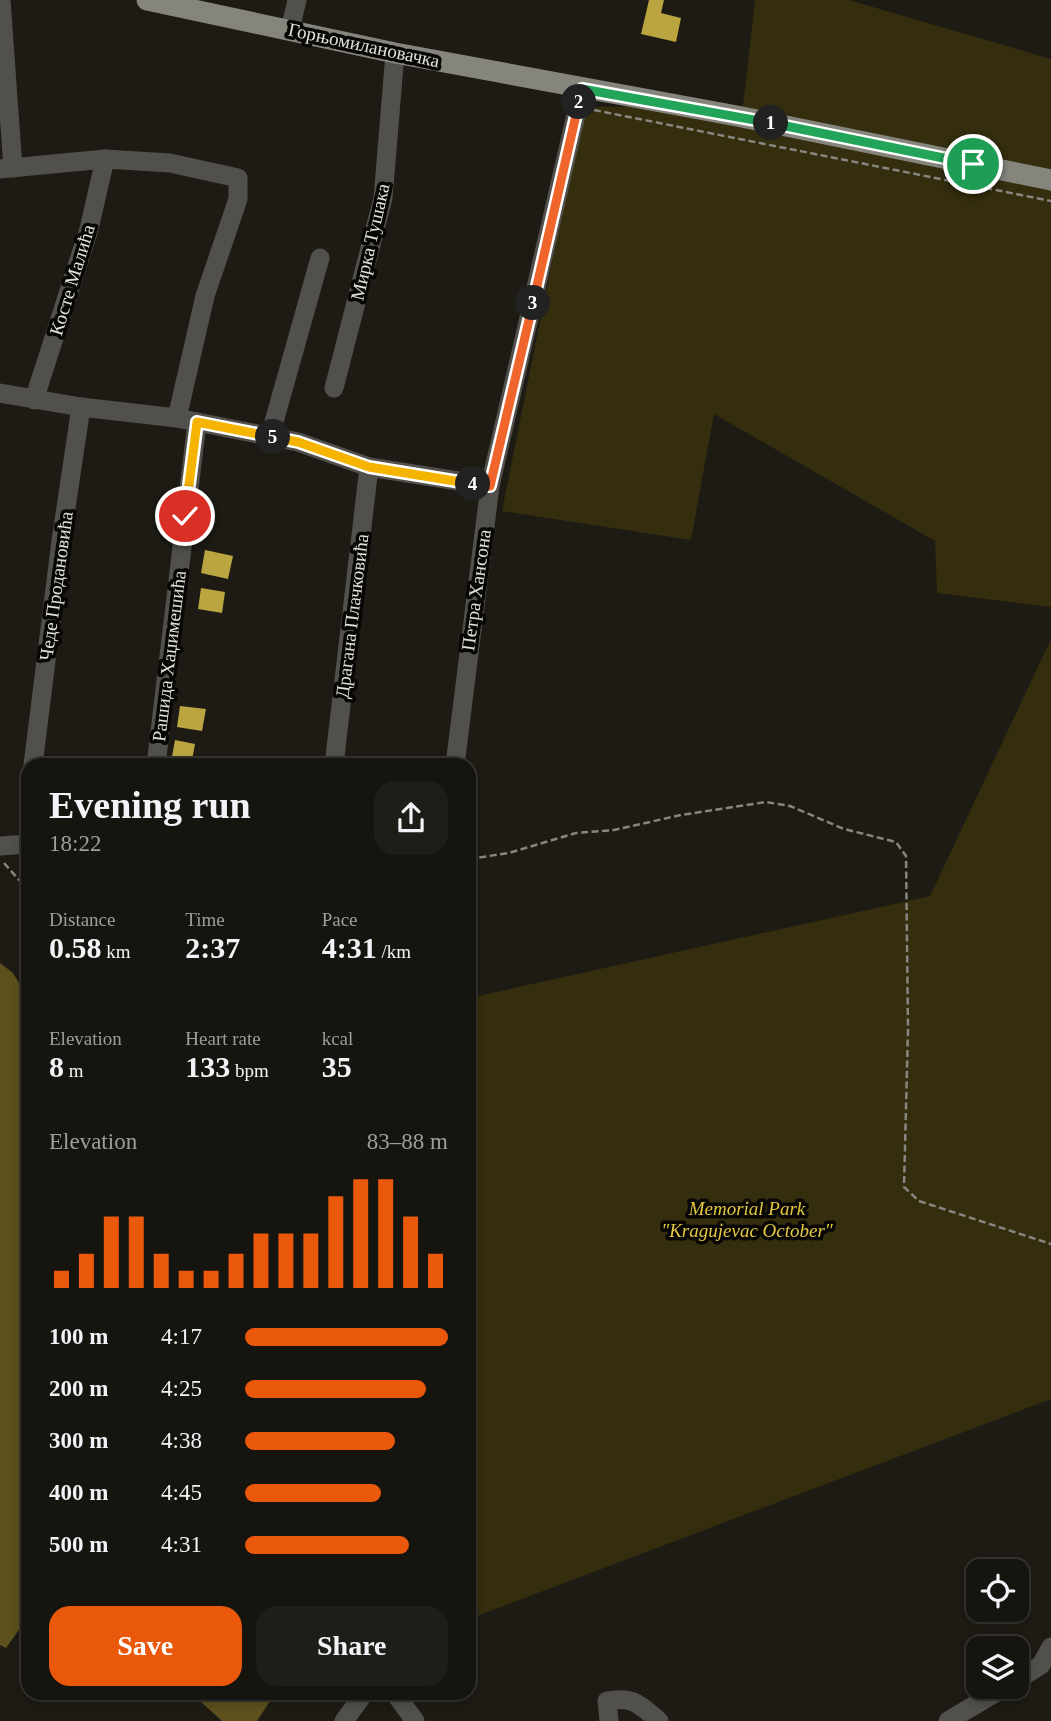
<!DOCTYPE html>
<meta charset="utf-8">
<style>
:root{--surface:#16140f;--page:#1f1d18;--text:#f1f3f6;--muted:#9e9e9e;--line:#35332f;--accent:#ea580c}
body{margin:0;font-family:"Times New Roman",serif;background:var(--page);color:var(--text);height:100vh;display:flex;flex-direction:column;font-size:26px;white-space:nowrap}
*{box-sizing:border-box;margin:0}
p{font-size:23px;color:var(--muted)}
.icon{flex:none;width:38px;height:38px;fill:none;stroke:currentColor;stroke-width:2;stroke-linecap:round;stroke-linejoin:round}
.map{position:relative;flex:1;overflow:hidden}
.panel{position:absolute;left:21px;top:758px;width:455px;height:942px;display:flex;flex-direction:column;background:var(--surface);border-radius:21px;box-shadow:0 4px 10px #0003,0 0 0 2px var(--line)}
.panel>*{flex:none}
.tools{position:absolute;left:966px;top:1559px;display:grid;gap:14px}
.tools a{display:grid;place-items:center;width:63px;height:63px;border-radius:14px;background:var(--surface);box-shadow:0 4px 10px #0003,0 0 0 2px var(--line);font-size:35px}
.pin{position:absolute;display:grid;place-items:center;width:60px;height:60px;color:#fff;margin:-30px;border:4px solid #fff;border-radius:50%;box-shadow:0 2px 7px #0007}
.km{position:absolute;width:35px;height:35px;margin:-18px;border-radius:50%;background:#222;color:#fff;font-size:19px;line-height:35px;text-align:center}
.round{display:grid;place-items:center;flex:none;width:74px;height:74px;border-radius:21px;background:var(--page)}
.summary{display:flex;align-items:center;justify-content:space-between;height:119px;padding:0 28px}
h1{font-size:38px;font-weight:600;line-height:52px}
.figures{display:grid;grid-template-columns:repeat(3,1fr);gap:10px;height:119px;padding:7px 28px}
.figures div{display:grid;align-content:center}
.figures b{font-size:30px;font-weight:600}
.figures small{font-size:19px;font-weight:400}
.figures p{font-size:19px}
.chart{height:196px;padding:14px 28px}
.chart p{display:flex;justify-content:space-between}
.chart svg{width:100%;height:126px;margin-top:7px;stroke:var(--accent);stroke-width:6}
.cta{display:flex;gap:14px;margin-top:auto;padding:14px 28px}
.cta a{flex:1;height:80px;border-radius:21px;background:var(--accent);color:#fff;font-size:28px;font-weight:600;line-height:80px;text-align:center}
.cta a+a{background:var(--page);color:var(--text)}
ul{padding:0 28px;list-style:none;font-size:23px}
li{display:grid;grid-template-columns:112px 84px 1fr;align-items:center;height:52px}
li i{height:18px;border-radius:9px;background:var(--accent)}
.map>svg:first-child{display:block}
.green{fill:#342d0e}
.forest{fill:#5c511c}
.building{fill:#baa541}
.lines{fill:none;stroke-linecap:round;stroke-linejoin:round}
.path{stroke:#888680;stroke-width:2.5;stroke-dasharray:7 3.5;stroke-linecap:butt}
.minor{stroke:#51504c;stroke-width:19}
.major{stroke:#86857d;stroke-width:21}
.split-1-casing{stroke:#fff;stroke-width:14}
.split-2-casing{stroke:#fff;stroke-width:14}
.split-3-casing{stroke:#fff;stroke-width:14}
.split-4-casing{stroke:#fff;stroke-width:14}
.split-5-casing{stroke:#fff;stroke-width:14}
.split-6-casing{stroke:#fff;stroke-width:14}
.split-1{stroke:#22a559;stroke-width:9}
.split-2{stroke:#22a559;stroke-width:9}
.split-3{stroke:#f0652b;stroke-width:9}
.split-4{stroke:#f0652b;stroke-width:9}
.split-5{stroke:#f5b400;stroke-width:9}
.split-6{stroke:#f5b400;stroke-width:9}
.labels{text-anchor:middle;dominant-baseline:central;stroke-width:7;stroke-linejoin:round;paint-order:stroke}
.street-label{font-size:19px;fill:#e2e1dc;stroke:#070604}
.park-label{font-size:19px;font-style:italic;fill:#e3c73f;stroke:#070604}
</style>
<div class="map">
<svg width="1051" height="1721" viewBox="0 0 1051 1721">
<rect width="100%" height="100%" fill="#1d1b14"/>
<g class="green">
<path d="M755,0H849L1051,59V607L937,593L935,541L714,414L691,540L502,511L583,107L743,106Z"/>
<path d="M1051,639V1399L469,1619V998L930,896Z"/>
</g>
<g class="forest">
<path d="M0,963L13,973L28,998V1617L6,1648L0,1645Z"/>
<path d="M190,1692H276L257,1721H222Z"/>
</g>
<g class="building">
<path d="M649,0H664L661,13L681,18L676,42L641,34Z"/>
<path d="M205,550L233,556L228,579L201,573Z"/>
<path d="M201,588L225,592L222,613L198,609Z"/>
<path d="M180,706L206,709L202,731L177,727Z"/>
<path d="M175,740L195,744L191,765L171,762Z"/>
</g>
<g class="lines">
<g class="path">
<path d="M594,110L1051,201"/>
<path d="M469,859L509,853L576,833L614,830L681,815L766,802L790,806L844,829L896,842L906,856L908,1029L904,1187L919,1201L1051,1244"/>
<path d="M4,863L28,890"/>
</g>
<g class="minor">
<path d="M1,0L13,168"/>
<path d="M290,30L297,0"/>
<path d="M0,169L105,159L170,163L238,178V199L205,296L177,418"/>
<path d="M334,388L383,198L395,53"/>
<path d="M0,393L81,407L177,418L298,442L369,467L490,486"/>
<path d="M34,400L89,229L105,159"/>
<path d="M270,436L320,258"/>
<path d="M33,765L61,541L81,407"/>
<path d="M156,765L197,422"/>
<path d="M334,765L369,467"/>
<path d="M455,765L490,486L582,89"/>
<path d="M0,846L28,844"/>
<path d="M1017,1680L1041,1665L1051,1647"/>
<path d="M394,1692L415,1721"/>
<path d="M344,1721L365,1692"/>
<path d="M609,1721L607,1701C633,1696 639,1704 659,1721"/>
<path d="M948,1721L1005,1687"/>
</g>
<path class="major" d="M147,0L395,53L737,116L1051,180"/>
</g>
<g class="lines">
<defs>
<path id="split-1" d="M771,123L973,164"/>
<path id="split-2" d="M579,102L582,89L771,123"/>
<path id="split-3" d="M533,303L579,102"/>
<path id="split-4" d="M473,484L490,486L533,303"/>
<path id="split-5" d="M273,437L298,442L369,467L473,484"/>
<path id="split-6" d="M185,516L197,422L273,437"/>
</defs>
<use href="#split-1" class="split-1-casing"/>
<use href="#split-2" class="split-2-casing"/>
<use href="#split-3" class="split-3-casing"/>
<use href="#split-4" class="split-4-casing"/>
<use href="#split-5" class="split-5-casing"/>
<use href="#split-6" class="split-6-casing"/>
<use href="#split-1" class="split-1"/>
<use href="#split-2" class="split-2"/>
<use href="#split-3" class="split-3"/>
<use href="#split-4" class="split-4"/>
<use href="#split-5" class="split-5"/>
<use href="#split-6" class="split-6"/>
</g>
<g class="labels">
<g class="street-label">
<text transform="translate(364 45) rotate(12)">Горњомилановачка</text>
<text transform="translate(370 242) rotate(-77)">Мирка Тушака</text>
<text transform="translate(72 280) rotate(-73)">Косте Малића</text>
<text transform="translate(56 586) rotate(-82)">Чеде Продановића</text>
<text transform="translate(476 590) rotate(-82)">Петра Хансона</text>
<text transform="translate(352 616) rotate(-83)">Драгана Плачковића</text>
<text transform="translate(169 656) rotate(-83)">Рашида Хаџимешића</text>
</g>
<g class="park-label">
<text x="747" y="1208">Memorial Park<tspan x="747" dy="22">"Kragujevac October"</tspan></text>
</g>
</g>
</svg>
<div class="tools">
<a><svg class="icon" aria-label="locate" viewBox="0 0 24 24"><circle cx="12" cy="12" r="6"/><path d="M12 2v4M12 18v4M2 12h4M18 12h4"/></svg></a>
<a><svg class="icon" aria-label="layers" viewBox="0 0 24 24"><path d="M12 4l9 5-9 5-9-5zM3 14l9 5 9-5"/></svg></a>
</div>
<div class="pin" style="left:973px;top:164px;background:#1e9e55"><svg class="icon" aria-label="arrive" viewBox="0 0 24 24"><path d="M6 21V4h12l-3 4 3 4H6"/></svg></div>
<div class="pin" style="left:185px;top:516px;background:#d93025"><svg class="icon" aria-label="check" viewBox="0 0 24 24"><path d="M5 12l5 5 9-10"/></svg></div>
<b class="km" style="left:771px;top:123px">1</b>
<b class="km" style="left:579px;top:102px">2</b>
<b class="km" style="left:533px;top:303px">3</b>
<b class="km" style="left:473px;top:484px">4</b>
<b class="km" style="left:273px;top:437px">5</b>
<section class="panel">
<div class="summary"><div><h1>Evening run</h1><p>18:22</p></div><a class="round"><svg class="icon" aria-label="share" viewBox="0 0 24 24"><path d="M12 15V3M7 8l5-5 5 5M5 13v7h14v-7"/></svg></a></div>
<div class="figures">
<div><p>Distance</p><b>0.58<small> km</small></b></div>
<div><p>Time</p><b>2:37</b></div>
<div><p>Pace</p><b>4:31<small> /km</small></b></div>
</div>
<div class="figures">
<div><p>Elevation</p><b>8<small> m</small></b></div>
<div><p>Heart rate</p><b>133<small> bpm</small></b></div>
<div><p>kcal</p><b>35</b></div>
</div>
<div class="chart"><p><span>Elevation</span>83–88 m</p>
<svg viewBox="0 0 160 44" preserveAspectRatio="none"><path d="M5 44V38M15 44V32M25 44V19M35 44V19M45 44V32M55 44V38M65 44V38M75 44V32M85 44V25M95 44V25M105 44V25M115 44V12M125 44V6M135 44V6M145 44V19M155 44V32"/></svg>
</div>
<ul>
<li><b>100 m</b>4:17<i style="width:100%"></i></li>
<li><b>200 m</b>4:25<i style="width:89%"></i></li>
<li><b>300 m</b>4:38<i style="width:74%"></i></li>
<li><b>400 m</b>4:45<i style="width:67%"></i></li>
<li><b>500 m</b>4:31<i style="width:81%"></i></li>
</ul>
<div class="cta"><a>Save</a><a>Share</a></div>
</section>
</div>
